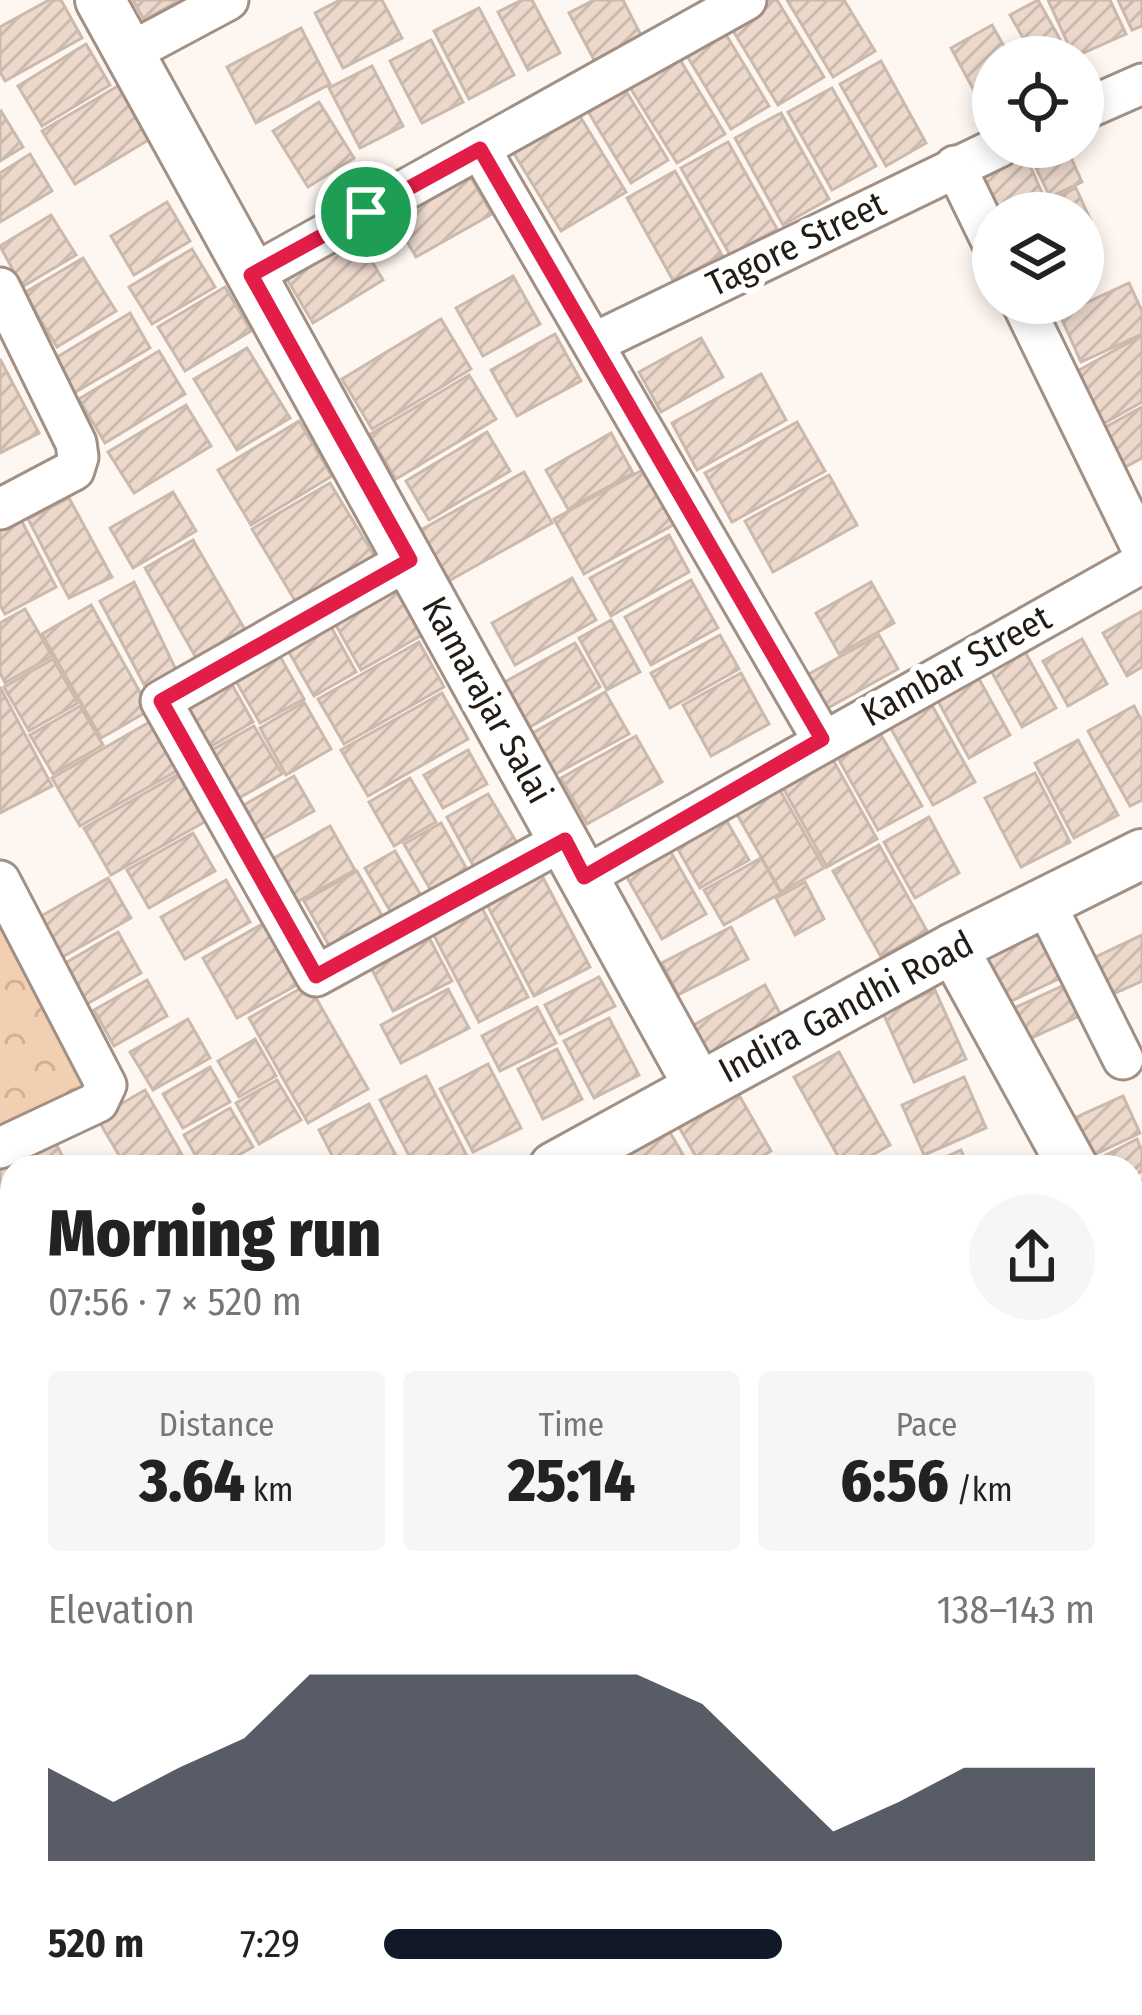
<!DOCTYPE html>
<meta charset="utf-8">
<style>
:root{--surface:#fff;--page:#f6f6f6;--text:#222;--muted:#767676;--accent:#111827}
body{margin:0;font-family:"Fira Sans Condensed",sans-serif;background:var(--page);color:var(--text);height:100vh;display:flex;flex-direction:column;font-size:45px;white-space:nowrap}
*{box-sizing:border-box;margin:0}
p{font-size:39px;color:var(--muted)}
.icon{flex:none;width:66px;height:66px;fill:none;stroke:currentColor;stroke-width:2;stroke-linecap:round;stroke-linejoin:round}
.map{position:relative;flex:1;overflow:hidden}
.panel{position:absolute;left:0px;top:1155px;width:1143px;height:861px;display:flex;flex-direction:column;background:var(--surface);border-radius:36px 36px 0 0;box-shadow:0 6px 18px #0003}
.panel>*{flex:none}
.controls{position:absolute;left:972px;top:36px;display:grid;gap:24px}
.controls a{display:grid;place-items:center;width:132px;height:132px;border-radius:50%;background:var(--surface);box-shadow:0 6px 18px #0003;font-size:60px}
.pin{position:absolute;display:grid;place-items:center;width:102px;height:102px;color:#fff;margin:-51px;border:6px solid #fff;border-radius:50%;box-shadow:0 3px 12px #0007}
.round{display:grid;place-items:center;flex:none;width:126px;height:126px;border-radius:63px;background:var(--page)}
.head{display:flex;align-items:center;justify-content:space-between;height:204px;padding:0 48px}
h1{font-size:66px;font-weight:800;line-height:90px}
.stats{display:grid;grid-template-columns:repeat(3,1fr);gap:18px;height:204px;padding:12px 48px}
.stats div{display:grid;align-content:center;border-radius:12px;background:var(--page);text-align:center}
.stats b{font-size:60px;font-weight:800}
.stats small{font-size:33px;font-weight:400}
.stats p{font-size:33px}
.chart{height:336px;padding:24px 48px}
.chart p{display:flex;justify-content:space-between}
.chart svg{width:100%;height:216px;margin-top:12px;fill:var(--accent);opacity:.7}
ul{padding:0 48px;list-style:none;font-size:39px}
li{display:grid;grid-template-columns:192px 144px 1fr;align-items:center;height:90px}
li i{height:30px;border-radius:15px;background:var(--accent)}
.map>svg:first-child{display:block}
.park{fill:url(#park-crowns)}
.building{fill:url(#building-hatch);stroke:#cbb9ac;stroke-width:3}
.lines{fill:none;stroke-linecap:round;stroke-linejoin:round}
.minor-casing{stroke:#a19083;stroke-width:45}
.tertiary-casing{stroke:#a19083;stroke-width:54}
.minor{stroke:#fff;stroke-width:39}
.tertiary{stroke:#fff;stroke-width:48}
.route-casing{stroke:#fff;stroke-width:24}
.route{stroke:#e11d48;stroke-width:15}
.labels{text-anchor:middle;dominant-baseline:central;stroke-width:12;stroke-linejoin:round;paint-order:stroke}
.street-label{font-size:36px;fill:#221c17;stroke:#fff}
</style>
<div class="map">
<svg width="1142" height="2015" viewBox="0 0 1142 2015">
<defs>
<pattern id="park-crowns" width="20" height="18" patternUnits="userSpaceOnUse" patternTransform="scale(3)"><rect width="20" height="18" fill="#f2cfb1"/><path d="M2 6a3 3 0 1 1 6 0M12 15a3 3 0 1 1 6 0" fill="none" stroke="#cfb198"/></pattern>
<pattern id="building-hatch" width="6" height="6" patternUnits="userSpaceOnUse" patternTransform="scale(3)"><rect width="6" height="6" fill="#ecd9cc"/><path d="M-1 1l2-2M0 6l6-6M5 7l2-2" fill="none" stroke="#cabaae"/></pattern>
</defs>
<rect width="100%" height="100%" fill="#fef7f1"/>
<path class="park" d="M0,917L95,1100L0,1148Z"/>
<g class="building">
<path d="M49,0H61L82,38L5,81L0,72V27Z"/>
<path d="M133,0H180L144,20Z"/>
<path d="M340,0H382L402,38L343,68L315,13Z"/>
<path d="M522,0H532L560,53L528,70L498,12Z"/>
<path d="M594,0H623L646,45L599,69L569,13Z"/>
<path d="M768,0H777L824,77L778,105L729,24Z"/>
<path d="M787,0H844L875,51L833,77Z"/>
<path d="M1038,0L1070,57H1034L1010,15Z"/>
<path d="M1048,0H1110L1126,34L1074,57Z"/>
<path d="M1118,0H1142V26L1132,30Z"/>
<path d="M479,8L514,75L469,99L434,31Z"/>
<path d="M719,23L769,106L731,129L681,46Z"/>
<path d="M992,25L1010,57H993V104L984,109L951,48Z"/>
<path d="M301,28L330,84L256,123L227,67Z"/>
<path d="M431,40L463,102L422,123L390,61Z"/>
<path d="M86,44L110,85L42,126L18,86Z"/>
<path d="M673,48L725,134L677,163L624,78Z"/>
<path d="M881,61L926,143L886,166L840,84Z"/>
<path d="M372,66L403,126L360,148L329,88Z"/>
<path d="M620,81L668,160L631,183L583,103Z"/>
<path d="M118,86L150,139L75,184L42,131Z"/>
<path d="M832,88L876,166L832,190L788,112Z"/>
<path d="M319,102L354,158L308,187L273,131Z"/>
<path d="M575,108L626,192L561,231L510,147Z"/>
<path d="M1,111L23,147L0,161V112Z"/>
<path d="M781,113L829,199L783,225L735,138Z"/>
<path d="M728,142L777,229L730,255L681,168Z"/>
<path d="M1026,147H1066L1082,182L1050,197Z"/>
<path d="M1022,148L1044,197L1010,213H993L971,172Z"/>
<path d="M30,154L52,191L0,222V173Z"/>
<path d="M466,169L492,214L416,257L390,212Z"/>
<path d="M675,171L722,255L674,282L627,198Z"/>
<path d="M1076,188L1095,230L1083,235V213H1022Z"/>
<path d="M167,202L190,241L134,275L111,236Z"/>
<path d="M51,215L76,255L22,287L0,246Z"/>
<path d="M351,227L383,280L313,323L281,269Z"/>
<path d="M192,249L215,287L152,324L129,287Z"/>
<path d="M83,258L116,311L57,347L24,293Z"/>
<path d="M513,276L540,324L483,356L456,308Z"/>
<path d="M1129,283L1142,311V334L1081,362L1060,315Z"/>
<path d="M225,287L251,331L185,371L158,327Z"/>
<path d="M130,313L150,348L69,396L49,362Z"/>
<path d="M441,319L471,369L372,429L342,379Z"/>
<path d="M555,334L581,381L517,416L491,370Z"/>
<path d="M1142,335V402L1103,424L1074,373Z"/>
<path d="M701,338L723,377L661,412L639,372Z"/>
<path d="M247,348L290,418L237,450L194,379Z"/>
<path d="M159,351L185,394L105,443L79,399Z"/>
<path d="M0,359L39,433L0,453Z"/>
<path d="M761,374L786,420L697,470L672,423Z"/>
<path d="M469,375L496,419L396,479L369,435Z"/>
<path d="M186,405L211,446L134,493L108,452Z"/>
<path d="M1142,407V458L1114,473L1093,434Z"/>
<path d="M299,421L332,476L251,525L218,470Z"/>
<path d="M797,422L825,471L732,522L705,473Z"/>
<path d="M487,432L510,471L429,520L406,481Z"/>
<path d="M611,433L633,473L568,509L546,470Z"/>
<path d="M644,469L675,524L584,574L554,519Z"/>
<path d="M524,472L552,523L447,582L419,531Z"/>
<path d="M829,475L857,525L773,572L745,521Z"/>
<path d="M330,483L375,557L297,604L252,529Z"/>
<path d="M173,492L196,531L133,568L110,528Z"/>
<path d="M69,498L112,577L69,598L28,519Z"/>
<path d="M16,510L56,587L5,614L0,605V519Z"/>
<path d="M669,535L689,572L611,616L590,578Z"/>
<path d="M193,540L248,635L199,663L145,568Z"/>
<path d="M572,578L596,620L515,665L492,623Z"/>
<path d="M691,580L718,628L651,665L625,617Z"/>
<path d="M134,582L178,674L148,692L100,601Z"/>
<path d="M871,582L894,623L839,654L816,613Z"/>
<path d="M393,585L422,635L361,670L333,620Z"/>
<path d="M91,605L150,710L101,738L42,634Z"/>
<path d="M25,609L52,656L5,683L0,673V623Z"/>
<path d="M1142,611V667L1127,676L1103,633Z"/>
<path d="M611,620L640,672L607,690L579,638Z"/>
<path d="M329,623L356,672L314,696L286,647Z"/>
<path d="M720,635L739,669L670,708L651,673Z"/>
<path d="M879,635L898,669L826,709L807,675Z"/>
<path d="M1082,639L1107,684L1068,706L1043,661Z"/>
<path d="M419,642L444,687L344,744L318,699Z"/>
<path d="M575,643L600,687L530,727L505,682Z"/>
<path d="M1024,650L1056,708L1022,727L990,669Z"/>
<path d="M277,651L304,699L260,723L233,676Z"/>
<path d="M53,659L78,703L29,731L4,687Z"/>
<path d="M741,673L769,724L711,756L683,705Z"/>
<path d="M979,679L1010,735L969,758L938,701Z"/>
<path d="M230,681L253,722L210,747L186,706Z"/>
<path d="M0,687L52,786L0,813Z"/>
<path d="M605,692L629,734L552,776L529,735Z"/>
<path d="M442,693L468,739L368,796L341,750Z"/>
<path d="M929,700L975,782L933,805L888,723Z"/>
<path d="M304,702L331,749L286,775L260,728Z"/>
<path d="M80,706L103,745L53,774L30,735Z"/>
<path d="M1134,706L1142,721V800L1130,806L1088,731Z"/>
<path d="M160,716L187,765L80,826L52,778Z"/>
<path d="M254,726L282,774L237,799L210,751Z"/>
<path d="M881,735L922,806L878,830L838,758Z"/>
<path d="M636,736L662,782L587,824L561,778Z"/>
<path d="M1078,740L1118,815L1074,838L1035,763Z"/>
<path d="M468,750L487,784L443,808L424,775Z"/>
<path d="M832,758L877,839L827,867L782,786Z"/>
<path d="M187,769L215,816L111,875L84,828Z"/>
<path d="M1035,773L1070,842L1021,867L985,798Z"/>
<path d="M294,776L314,811L263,839L244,805Z"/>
<path d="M410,778L436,822L394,846L369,802Z"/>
<path d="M777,785L824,868L781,892L734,809Z"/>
<path d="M488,794L517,843L474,867L447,817Z"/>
<path d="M929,817L959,873L915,898L884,842Z"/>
<path d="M725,818L749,860L700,888L676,846Z"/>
<path d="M441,823L469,873L433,894L404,844Z"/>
<path d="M330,826L355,870L297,902L272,859Z"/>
<path d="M193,833L215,871L149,908L127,870Z"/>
<path d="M879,845L927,931L881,957L833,871Z"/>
<path d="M668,847L706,914L662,939L624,872Z"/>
<path d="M395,851L426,904L396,921L365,868Z"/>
<path d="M761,858L781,893L724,925L704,890Z"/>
<path d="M357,871L385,921L332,951L304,901Z"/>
<path d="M540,872L590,967L534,996L485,901Z"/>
<path d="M108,878L131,918L59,959L36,919Z"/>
<path d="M226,880L250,922L185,959L161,917Z"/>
<path d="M805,882L824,919L795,935L776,898Z"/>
<path d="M479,902L528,997L479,1022L430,928Z"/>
<path d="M271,919L306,980L237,1018L203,958Z"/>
<path d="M731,927L748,959L678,995L662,963Z"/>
<path d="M1045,929L1067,975L1005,1004L984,957Z"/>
<path d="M425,930L452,981L393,1011L367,960Z"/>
<path d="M118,932L141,973L85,1005L62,965Z"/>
<path d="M1142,935V981L1102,999L1085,962Z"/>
<path d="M599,977L615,1006L560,1034L545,1005Z"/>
<path d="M147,980L167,1016L114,1046L94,1010Z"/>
<path d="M1071,982L1086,1013L1029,1039L1014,1008Z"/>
<path d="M308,984L368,1089L308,1123L249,1018Z"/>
<path d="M765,985L783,1019L709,1060L690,1027Z"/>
<path d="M448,989L469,1028L401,1063L381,1025Z"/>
<path d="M935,990L966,1059L914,1082L883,1013Z"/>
<path d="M537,1007L556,1043L500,1071L482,1036Z"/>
<path d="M609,1018L639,1075L594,1098L564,1041Z"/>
<path d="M188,1019L210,1058L153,1090L130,1052Z"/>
<path d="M255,1039L276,1076L239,1097L218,1061Z"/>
<path d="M557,1049L582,1099L543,1119L518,1069Z"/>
<path d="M839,1052L890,1145L851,1167H844L794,1077Z"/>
<path d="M488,1064L521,1128L473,1152L440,1089Z"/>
<path d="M210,1067L230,1102L183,1128L163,1094Z"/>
<path d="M426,1076L466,1154L441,1167H415L380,1100Z"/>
<path d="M964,1077L986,1128L924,1155L902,1105Z"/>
<path d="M277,1080L301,1120L259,1144L236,1103Z"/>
<path d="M735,1088L771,1151L743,1167H702L676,1122Z"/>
<path d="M145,1090L189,1167H126L97,1118Z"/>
<path d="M1123,1096L1140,1133L1085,1159L1068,1121Z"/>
<path d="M369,1104L402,1167H338L319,1130Z"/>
<path d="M230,1108L253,1147L217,1167H202L184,1135Z"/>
<path d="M668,1129L690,1167H631L624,1154Z"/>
<path d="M51,1134L68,1167H12V1271L0,1277V1160Z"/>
<path d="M1137,1139L1142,1151V1171L1131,1176V1167H1083Z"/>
<path d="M961,1150L968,1167H924Z"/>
<path d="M1142,1181V1221L1131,1226V1186Z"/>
<path d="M12,1279V1333L5,1337L0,1328V1285Z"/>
<path d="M1134,1388L1142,1408V1433L1131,1437Z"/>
<path d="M1142,1438V1495L1137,1497L1131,1480V1443Z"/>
<path d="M0,1501L12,1523V1609L0,1616Z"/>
<path d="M1142,1603V1675L1131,1678V1606Z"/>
<path d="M0,1635L12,1657V1705L0,1712Z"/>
<path d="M12,1765V1840L0,1818V1771Z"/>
<path d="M0,1830L12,1852V1873L0,1880Z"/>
<path d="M1142,1879V1918L1131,1922V1882Z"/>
<path d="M12,1882V1916L0,1921V1888Z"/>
<path d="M1142,1930V1966L1131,1969V1933Z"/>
<path d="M89,2004H152L156,2015H93Z"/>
<path d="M183,2004H238L241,2015H174L172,2007Z"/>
<path d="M245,2004H295L298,2012L249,2015Z"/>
<path d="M504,2004H577L580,2015H507Z"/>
<path d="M612,2004H670L674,2015H615Z"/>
<path d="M719,2004H776L779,2015H690Z"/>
<path d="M858,2004H878L882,2015H823Z"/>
<path d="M887,2004H984L948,2015H890Z"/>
<path d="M1074,2004H1113L1117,2015H1078Z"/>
</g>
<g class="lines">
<defs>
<g id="minor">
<path d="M129,53L228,0"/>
<path d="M1083,110L1142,84"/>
<path d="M480,149L822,739"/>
<path d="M955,166L993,244"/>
<path d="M252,275L746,0"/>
<path d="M0,288L76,443L78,457L74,470L0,509"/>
<path d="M1022,303L1142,549"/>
<path d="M594,343L999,147"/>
<path d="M410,559L161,701L316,976L564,840"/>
<path d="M584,877L1142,563"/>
<path d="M0,881L106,1085L98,1102L0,1148"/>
<path d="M1044,901L1123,1059"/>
<path d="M1131,1532L1142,1527"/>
<path d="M1135,1704L1142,1726"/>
<path d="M0,1761L12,1755"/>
<path d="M0,1947L12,1971"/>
<path d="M155,2004L158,2015"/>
<path d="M342,2004L346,2015"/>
<path d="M596,2004L599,2015"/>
<path d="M780,2004L783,2015"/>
<path d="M1006,2004L1009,2015"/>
<path d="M0,2006L12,2001"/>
</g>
<g id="tertiary">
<path d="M100,0L699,1087"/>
<path d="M953,948L1073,1167"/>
<path d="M554,1167L953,948L1142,854"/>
<path d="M1131,1285L1142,1304"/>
<path d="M0,1374L12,1396"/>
<path d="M0,1472L12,1466"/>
</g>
</defs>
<use href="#minor" class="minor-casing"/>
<use href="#tertiary" class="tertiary-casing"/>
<use href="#minor" class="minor"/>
<use href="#tertiary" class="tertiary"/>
</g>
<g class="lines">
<defs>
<path id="route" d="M480,149L822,739L584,877L565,840L316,976L161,701L410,560L251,275Z"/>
</defs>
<use href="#route" class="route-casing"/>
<use href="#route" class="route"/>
</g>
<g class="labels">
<g class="street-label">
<text transform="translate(796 244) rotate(-26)">Tagore Street</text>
<text transform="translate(956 666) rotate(-29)">Kambar Street</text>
<text transform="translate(487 700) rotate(61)">Kamarajar Salai</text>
<text transform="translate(846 1007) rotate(-28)">Indira Gandhi Road</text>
</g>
</g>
</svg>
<div class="controls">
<a><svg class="icon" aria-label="locate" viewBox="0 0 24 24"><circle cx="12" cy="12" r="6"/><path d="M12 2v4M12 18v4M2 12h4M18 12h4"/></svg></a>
<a><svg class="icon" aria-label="layers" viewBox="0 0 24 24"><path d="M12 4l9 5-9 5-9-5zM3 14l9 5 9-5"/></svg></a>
</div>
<div class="pin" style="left:366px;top:212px;background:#1e9e55"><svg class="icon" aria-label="arrive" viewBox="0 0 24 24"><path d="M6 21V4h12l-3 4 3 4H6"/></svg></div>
<section class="panel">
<div class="head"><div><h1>Morning run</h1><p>07:56 · 7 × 520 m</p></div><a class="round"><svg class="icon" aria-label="share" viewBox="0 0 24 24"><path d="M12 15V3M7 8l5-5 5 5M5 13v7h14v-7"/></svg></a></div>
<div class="stats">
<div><p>Distance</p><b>3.64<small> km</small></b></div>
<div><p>Time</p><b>25:14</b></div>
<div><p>Pace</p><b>6:56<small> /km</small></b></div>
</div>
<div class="chart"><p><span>Elevation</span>138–143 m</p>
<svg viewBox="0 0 160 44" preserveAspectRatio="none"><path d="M0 44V25L10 32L20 25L30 19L40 6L50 6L60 6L70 6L80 6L90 6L100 12L110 25L120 38L130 32L140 25L150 25L160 25V44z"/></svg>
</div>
<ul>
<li><b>520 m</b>7:29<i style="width:56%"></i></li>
</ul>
</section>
</div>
